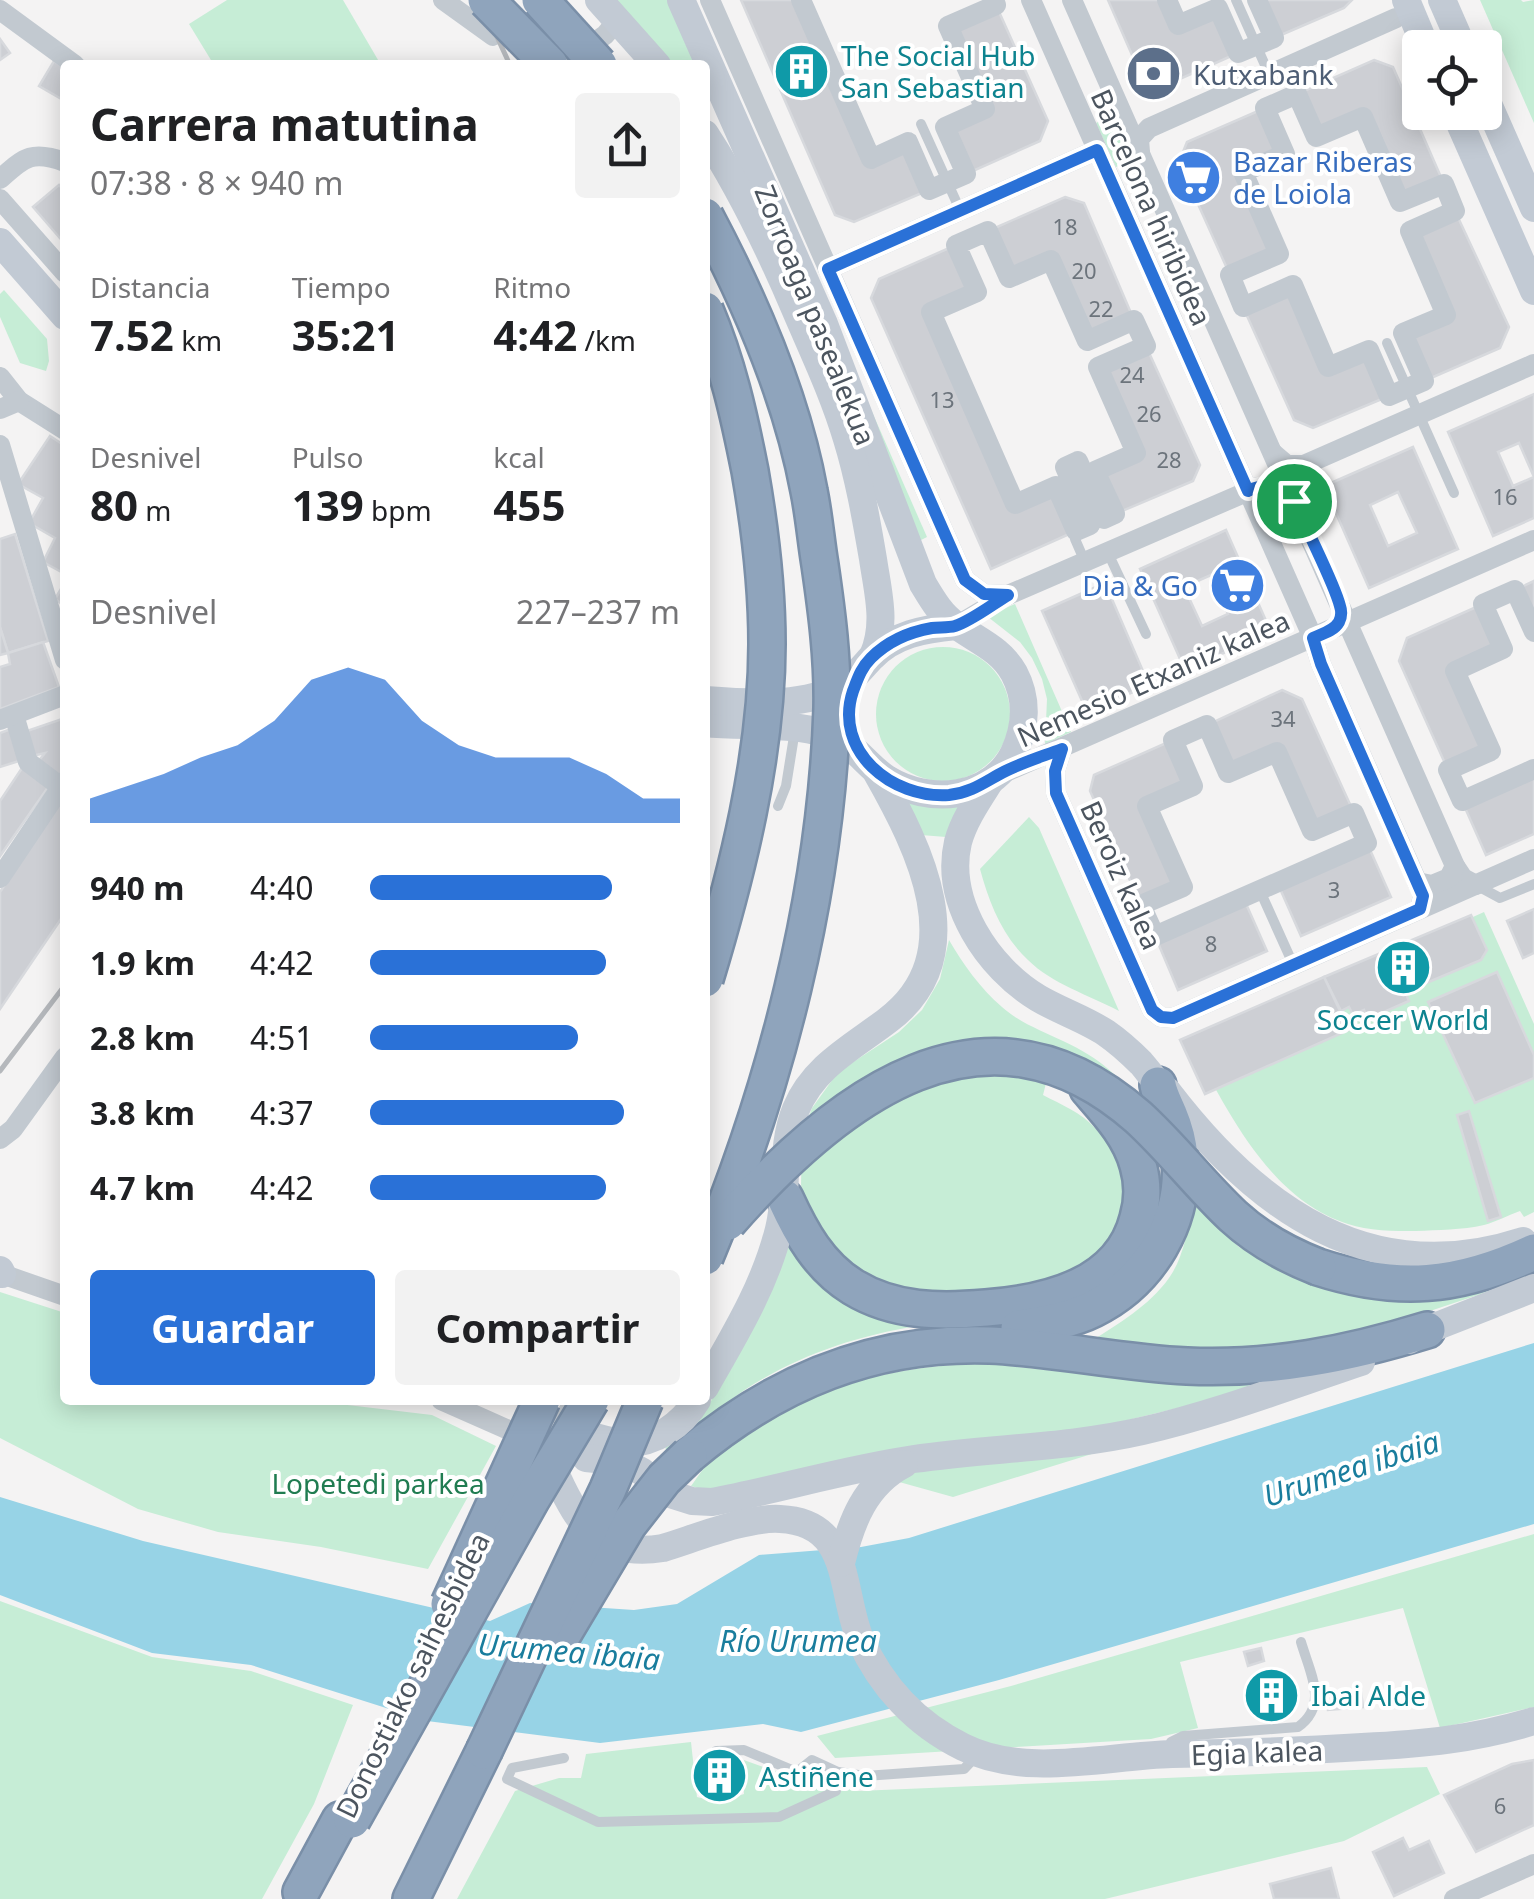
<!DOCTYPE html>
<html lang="es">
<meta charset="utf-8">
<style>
:root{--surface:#fff;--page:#f2f2f2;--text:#202124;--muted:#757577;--accent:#2a71d7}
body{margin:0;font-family:"Noto Sans",sans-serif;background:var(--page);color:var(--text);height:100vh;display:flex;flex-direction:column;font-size:38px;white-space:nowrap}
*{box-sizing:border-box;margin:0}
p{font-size:32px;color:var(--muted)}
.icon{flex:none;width:55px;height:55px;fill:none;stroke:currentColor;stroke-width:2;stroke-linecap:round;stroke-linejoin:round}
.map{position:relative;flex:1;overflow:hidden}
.panel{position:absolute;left:60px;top:60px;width:650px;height:1345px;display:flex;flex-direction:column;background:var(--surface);border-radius:10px;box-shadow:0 5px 25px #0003}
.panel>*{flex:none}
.tools{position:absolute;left:1402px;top:30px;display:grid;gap:20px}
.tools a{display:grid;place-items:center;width:100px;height:100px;border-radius:10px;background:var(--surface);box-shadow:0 5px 25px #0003;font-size:50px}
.pin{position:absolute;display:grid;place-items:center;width:85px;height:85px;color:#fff;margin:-42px;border:5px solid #fff;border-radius:50%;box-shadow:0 2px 10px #0007}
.round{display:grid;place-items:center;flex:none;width:105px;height:105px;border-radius:10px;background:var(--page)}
.headline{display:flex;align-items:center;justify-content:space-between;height:170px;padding:0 30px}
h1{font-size:45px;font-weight:700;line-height:75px}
.stats{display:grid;grid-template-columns:repeat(3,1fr);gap:15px;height:170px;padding:10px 30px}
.stats div{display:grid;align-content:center}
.stats b{font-size:42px;font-weight:700}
.stats small{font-size:28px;font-weight:400}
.stats p{font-size:28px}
.chart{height:280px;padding:20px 30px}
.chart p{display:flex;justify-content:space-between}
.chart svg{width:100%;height:180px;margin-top:10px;fill:var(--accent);opacity:.7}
.primary-button{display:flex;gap:20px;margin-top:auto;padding:20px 30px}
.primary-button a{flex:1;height:115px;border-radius:10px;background:var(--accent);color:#fff;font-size:40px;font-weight:700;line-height:115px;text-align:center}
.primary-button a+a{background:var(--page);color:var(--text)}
ul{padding:0 30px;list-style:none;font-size:32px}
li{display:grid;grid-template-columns:160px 120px 1fr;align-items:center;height:75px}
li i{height:25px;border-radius:12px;background:var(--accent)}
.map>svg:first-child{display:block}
.green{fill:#c6edd6}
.water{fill:#97d3e6}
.building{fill:#cdcfd4;stroke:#d7d9dd;stroke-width:2.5;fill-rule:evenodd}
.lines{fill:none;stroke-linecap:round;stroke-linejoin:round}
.highway-casing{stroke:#7a8fa8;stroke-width:40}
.lane{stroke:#c2c9d0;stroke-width:10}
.street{stroke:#c2c9d0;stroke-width:20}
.secondary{stroke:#c2cad4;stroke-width:28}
.highway{stroke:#8fa4bc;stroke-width:35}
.rail{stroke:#b5b8bc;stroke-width:5}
.highway-bridge-casing{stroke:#7a8fa8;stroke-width:40;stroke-linecap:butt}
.highway-bridge{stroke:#8fa4bc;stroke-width:35}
.route-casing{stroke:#fff;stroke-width:20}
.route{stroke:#2a71d7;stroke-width:12}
.labels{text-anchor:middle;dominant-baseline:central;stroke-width:8;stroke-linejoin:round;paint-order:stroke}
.number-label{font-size:22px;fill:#6c747c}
.culture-label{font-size:28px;fill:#0d838f;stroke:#fff;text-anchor:start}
.service-label{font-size:28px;fill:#4e5e75;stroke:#fff;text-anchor:start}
.shop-label{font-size:28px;fill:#366cbe;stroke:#fff;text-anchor:start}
.street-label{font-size:28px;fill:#4c555f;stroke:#fff}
.park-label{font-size:28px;fill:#207c51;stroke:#fff}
.water-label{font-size:30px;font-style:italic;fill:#197d9d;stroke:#fff}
</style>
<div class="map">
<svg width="1534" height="1899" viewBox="0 0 1534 1899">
<rect width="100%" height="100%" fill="#f4f3f3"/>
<g class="green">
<path d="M227,0H343L381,65H214L189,24Z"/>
<path d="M611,0H670L700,65H665Z"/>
<path d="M1480,0H1521L1523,2L1534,0V123Z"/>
<path d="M1111,116L1131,161L1116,167L1096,123Z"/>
<path d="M4,290L47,339L49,361L46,371L20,363L0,317V294Z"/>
<path d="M858,380L927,537L915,543Z"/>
<path d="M1015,604L1071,732L1045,744L1047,699L1042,679L1032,658L1020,642L988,617L991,614Z"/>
<circle cx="943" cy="714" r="67"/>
<path d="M905,801L933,808L962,806L946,837L921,835Z"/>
<path d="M1029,817L1039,828L1119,1011C1089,995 1052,984 1028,960C1002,936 989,902 980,869Z"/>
<path d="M1484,912L1534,1024V1212L1524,1217L1520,1211C1508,1215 1496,1222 1484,1225C1462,1230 1438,1230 1416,1231C1394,1231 1368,1231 1348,1224C1269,1199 1228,1111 1191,1044Z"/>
<path d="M949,940C963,964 980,988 1002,1007C1020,1023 1042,1031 1063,1041C1100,1058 1122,1078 1146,1110L1053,1056L1043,1095C1060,1104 1082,1113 1095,1128C1119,1152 1136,1194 1124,1227C1118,1242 1096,1263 1086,1276L941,1305L876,1285L836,1255L813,1223L801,1185L802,1137L812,1108L838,1072L899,1032L922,1010L940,979Z"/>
<path d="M1193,1204L1239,1247L1305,1280L1364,1296L1416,1300L1493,1290L1364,1333L1318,1344L1201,1352L1090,1342C1118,1324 1149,1306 1169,1278C1184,1257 1188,1228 1193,1204Z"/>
<path d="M784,1234C814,1292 853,1316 917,1326C855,1336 796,1356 743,1391C716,1409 692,1436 668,1458L665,1446L684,1434L711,1401L771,1289Z"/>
<path d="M0,1292L65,1313V1400H326L339,1404L432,1415L496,1446L428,1569L321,1547L218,1532L138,1509L0,1438Z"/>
<path d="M981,1363L1164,1382H1222L1302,1378L1099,1427L711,1492L691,1486C697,1478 703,1468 710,1461C724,1448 744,1436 761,1426C834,1379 895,1368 981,1363Z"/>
<path d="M1153,1435L953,1497L892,1480L905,1473Z"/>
<path d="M1534,1534V1707L1440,1728L1403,1608L1180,1662L1198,1728L1151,1739L835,1758L817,1736L1011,1686Z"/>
<path d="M0,1601L152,1657L251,1671L353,1705L314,1804L262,1899H0Z"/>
<path d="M691,1742L697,1797C711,1801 730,1799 744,1794L741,1759L799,1780L858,1791L1427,1767L1440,1794L1344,1841L1105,1899H457L515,1791L559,1778H581L586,1754Z"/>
</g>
<path class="water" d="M1534,1343V1524L999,1680L801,1732L763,1724L600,1743L427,1721L251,1665L152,1653L0,1595V1497L143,1541L490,1621L530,1603L634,1610L677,1604L759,1555L861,1547L909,1538Z"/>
<g class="building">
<path d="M741,0H801L871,159L908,142L929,190L854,222L835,215Z"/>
<path d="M1108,0H1167L1178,25L1218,8L1238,53L1162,87L1143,80Z"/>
<path d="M1257,0H1352L1344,8L1274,38Z"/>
<path d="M996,5L1048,121L1040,141L966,174L945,127L985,109L948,26Z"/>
<path d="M0,39L10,53L0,60Z"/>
<path d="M1374,60L1393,67L1444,184L1400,202L1363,117L1316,137L1297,94Z"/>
<path d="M54,61L65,68V101L39,86Z"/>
<path d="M1265,108L1285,154L1243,172L1279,254L1230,275L1179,162L1187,142Z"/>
<path d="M59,185L65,191V244L33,207Z"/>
<path d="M1065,197L1084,203L1134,320L1087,341L1051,260L1009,278L988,231Z"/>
<path d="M1455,211L1509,327L1500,348L1424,381L1403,333L1446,315L1410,231Z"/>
<path d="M956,245L977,292L931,312L1015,504L1056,486L1076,531L991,569L871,298L879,279Z"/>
<path d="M1293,285L1328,367L1369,350L1389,396L1313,428L1294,420L1243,307Z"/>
<path d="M1146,346L1200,465L1193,481L1115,514L1095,471L1136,453L1098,367Z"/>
<path d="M1534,394V518L1493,536L1448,432ZM1519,443L1534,477L1513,486L1498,452Z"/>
<path d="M50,436L65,446V574L43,562L55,538L29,523L43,498L18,484Z"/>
<path d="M1413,447L1458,549L1369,588L1324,486ZM1398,492L1417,533L1388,546L1370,505Z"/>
<path d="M1226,530L1271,632L1185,670L1140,569ZM1211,575L1228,614L1202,626L1184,587Z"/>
<path d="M15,534L48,641L8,653L0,627V539Z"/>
<path d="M1534,581V632L1515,590Z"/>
<path d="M65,582V606L55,599Z"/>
<path d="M1105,583L1149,685L1087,712L1042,611Z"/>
<path d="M1483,604L1503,649L1455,671L1491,751L1448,770L1399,661L1407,638Z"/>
<path d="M0,627L8,653L0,655Z"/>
<path d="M43,642L59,687L0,709V667L10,664L8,653Z"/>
<path d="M1282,690L1302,699L1354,813L1312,831L1277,752L1228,773L1207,725Z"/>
<path d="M65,718V766L59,778L37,763L45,753L32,756L24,732Z"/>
<path d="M11,729L19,761L0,767V733Z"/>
<path d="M1173,740L1193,786L1147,806L1183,887L1141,905L1090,791L1094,775Z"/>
<path d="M24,765L51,783L0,856V801Z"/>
<path d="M1534,769V834L1486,855L1462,801Z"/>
<path d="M65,794V913L0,1009V892Z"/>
<path d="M1367,843L1391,897L1301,936L1277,882Z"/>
<path d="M1243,897L1267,951L1178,990L1155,936Z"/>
<path d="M1534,909V953L1523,958L1507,921Z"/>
<path d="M1471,915L1487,950L1481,960L1405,992L1409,1001L1368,1019L1364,1010L1353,1015L1349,1007L1341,1011L1324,977Z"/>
<path d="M1497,972L1534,1055V1078L1475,1103L1428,1002Z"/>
<path d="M1324,977L1349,1030L1205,1094L1180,1040Z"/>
<path d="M1469,1111L1501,1217L1488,1221L1457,1115Z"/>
<path d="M1261,1648L1264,1661L1248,1666L1244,1652Z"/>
<path d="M1289,1675L1297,1703L1254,1716L1246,1688Z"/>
<path d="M1361,1692L1363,1707L1328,1710L1327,1695Z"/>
<path d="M736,1755L737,1795L704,1796L703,1756Z"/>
<path d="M1534,1760V1825L1476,1852L1444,1795L1512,1764Z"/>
<path d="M1403,1838L1409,1850L1429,1841L1444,1873L1394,1896L1373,1852Z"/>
<path d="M1331,1868L1339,1899H1274L1270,1884Z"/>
</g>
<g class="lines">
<defs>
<g id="highway">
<path d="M785,1198C801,1233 819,1266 853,1287C894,1312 940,1312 986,1308C1048,1303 1121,1286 1138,1218C1143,1201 1143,1182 1138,1165C1130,1135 1108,1112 1088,1089"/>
<path d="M1318,1267C1398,1293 1459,1287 1534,1252"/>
<path d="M1019,1328C1044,1324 1071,1320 1093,1309C1150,1281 1185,1221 1180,1158C1179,1143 1175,1128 1169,1114C1165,1104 1160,1096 1158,1085"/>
<path d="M689,1455C776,1382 874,1341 990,1345C1056,1348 1121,1363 1187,1366C1270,1370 1349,1354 1427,1330"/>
<path d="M301,1892L340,1820"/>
<path d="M411,1899L484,1751"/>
</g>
</defs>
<use href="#highway" class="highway-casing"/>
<g class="lane">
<path d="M1236,0L1269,74"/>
<path d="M921,124L960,210"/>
<path d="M1387,343L1454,493"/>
<path d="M1075,539L1085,562"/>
<path d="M1108,553L1146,634"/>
<path d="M778,806L786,786L795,730"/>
<path d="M1476,885L1500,898L1534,884"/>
<path d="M1261,893L1293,964"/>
<path d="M558,1421L568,1400"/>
<path d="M1170,1749L1171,1742L1183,1736L1298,1727C1329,1705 1310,1673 1301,1642"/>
<path d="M716,1751L744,1750L797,1772L812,1760L838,1772L865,1776L964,1769L978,1754"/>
<path d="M564,1758L512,1768L507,1779L598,1822L779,1817L836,1791L838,1772"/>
</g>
<g class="street">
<path d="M443,0L493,36"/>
<path d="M710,0L965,580L984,594L1008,595"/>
<path d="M801,0L871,159L908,142L929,190L966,174L945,127L985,109L948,26L996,5L994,0"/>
<path d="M1031,0L1313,638L1321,664L1423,895L1420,909"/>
<path d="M1072,0L1455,866L1463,878L1476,885"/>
<path d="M1167,0L1178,25L1218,8L1238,53L1274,38L1257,0"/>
<path d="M0,10L75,65"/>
<path d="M561,65L605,35L618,20"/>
<path d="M1297,94L1316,137L1363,117L1400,202L1444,184L1455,211L1410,231L1446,315L1403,333L1424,381L1389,396L1369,350L1328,367L1293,285L1243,307L1230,275L1279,254L1243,172L1285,154L1265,108Z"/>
<path d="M1140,152L1139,139L1149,128L1396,18"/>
<path d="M0,179C25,157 32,150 65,162"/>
<path d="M0,199L65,273"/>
<path d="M988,231L1009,278L1051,260L1087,341L1134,320L1146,346L1098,367L1136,453L1095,471L1115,514L1104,519L1078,461L1065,467L1090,525L1076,531L1056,486L1015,504L931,312L977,292L956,245Z"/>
<path d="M828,269L1097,150"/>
<path d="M0,377L19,401L65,430"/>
<path d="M0,409L19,401"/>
<path d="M0,445L65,660"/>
<path d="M1273,453L1287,465H1304L1534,364"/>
<path d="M956,626L1008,595L1258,487L1278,488L1293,500"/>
<path d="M1534,632L1515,590L1483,604L1503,649L1455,671L1491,751L1448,770L1462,801L1534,769"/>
<path d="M14,715L28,762L61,787"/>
<path d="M0,720L65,695"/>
<path d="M1207,725L1228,773L1277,752L1312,831L1354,813L1367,843L1155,936L1141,905L1183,887L1147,806L1193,786L1173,740Z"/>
<path d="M1062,749L1055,771L1056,793L1152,1010L1161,1017L1173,1018L1534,859"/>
<path d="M999,775L1534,540"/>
<path d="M0,878L65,781"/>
<path d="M1417,882L1432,885L1449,878L1455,866"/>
<path d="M0,1139L13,1129L65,1057"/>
<path d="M2,1274L65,1296"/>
<path d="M441,1400L531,1440"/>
<path d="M1454,1899L1534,1864"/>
</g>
<g class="secondary">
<path d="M599,0L657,65"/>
<path d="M681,0L824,324L923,584C932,599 941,615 956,625C976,640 1001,649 1014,673C1028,699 1026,727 1014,753C990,801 928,804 887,779C864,764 856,744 827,734C789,722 744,727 705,723"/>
<path d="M1406,0L1426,48"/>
<path d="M1442,0L1463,48"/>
<path d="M1485,97L1534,208"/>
<path d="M1455,112L1534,291"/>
<path d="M705,134C741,189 770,250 796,311C814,353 834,395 847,439C859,478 866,518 873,559C878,593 887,624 873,656"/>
<path d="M0,242L65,316"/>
<path d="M705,700C744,703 800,707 836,689C851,682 860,670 871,658C894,634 924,629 956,626"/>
<path d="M990,781C978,800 964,820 958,842C944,902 988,968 1038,998C1060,1011 1085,1019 1106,1033C1119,1042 1130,1052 1141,1063C1150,1073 1156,1084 1167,1091C1257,1209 1370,1291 1523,1241"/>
<path d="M0,1270L2,1274"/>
<path d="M1409,1340L1427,1330L1534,1288"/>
<path d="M705,1387C734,1336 765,1286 779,1229C789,1189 780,1148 796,1109C814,1066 853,1047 888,1020C974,955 919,847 877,773"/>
<path d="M584,1434C597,1437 610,1442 623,1443C654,1445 682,1425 697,1400"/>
<path d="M586,1458L624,1462L641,1471L673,1495L692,1501L712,1502C780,1489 846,1469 914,1459C990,1448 1067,1448 1142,1431C1216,1414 1289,1386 1361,1362"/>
<path d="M557,1477C580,1527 602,1558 663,1548C696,1538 747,1517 780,1519C852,1522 840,1590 860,1639C881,1686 916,1724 963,1747C1025,1778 1105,1756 1172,1754C1236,1753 1299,1751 1362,1747C1424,1744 1474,1739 1534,1721"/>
<path d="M841,1563C851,1522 865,1484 904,1464"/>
</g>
<use href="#highway" class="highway"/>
<g class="rail">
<path d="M480,0L510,65"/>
<path d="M0,1071L65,985"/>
</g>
<defs>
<g id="highway-bridge">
<path d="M486,0L550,65"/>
<path d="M540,0L599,65"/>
<path d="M705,216C749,299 792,398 809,491C814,515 816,541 820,565C827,613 833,660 832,708C826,893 776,1087 705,1257"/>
<path d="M705,310C727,362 739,415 750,471C760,528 767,585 767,644C767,755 737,873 705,979"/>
<path d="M728,1222C836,1099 984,982 1138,1117C1172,1148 1200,1185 1233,1216C1258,1239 1287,1255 1318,1267"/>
<path d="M449,1604L542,1400"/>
<path d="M560,1639L628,1525L664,1479L689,1455"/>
<path d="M484,1751L608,1489L645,1400"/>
<path d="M352,1820L531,1500L591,1400"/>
</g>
</defs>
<use href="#highway-bridge" class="highway-bridge-casing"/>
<use href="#highway-bridge" class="highway-bridge"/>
</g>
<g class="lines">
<defs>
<path id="route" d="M1097,150L1248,491C1260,485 1273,484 1285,492C1296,501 1336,590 1340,606C1342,612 1342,616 1339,622C1334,631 1322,634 1313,638L1321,664L1423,896L1420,909L1173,1018L1161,1017L1152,1010L1056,793L1055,771L1062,749C1041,757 1017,764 998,775C982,784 969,793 949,795C892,799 833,751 853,691C858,678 861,668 871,658C888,641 909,632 932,628C939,627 948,628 955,626C971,621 993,604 1008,595L984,594L965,580L828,269Z"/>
</defs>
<use href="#route" class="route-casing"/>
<use href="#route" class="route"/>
</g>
<defs>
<symbol id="building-disc" viewBox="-11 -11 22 22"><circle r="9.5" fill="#0f9aa8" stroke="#fff"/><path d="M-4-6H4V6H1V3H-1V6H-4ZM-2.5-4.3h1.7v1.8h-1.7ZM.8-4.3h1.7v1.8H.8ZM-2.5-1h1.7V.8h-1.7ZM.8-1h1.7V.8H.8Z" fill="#fff"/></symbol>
<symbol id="bank-disc" viewBox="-11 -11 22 22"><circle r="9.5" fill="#5c6f8a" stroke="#fff"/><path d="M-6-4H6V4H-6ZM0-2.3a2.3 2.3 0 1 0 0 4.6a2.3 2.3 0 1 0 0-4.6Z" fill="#fff"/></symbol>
<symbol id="supermarket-disc" viewBox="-11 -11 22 22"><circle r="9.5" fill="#3f7fe0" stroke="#fff"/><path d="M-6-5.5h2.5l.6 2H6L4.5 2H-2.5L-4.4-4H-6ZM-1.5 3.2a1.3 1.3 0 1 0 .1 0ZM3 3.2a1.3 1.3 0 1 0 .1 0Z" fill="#fff"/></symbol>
</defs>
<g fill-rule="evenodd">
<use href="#building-disc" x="770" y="40" width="63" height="63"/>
<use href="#bank-disc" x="1122" y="42" width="63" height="63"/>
<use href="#supermarket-disc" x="1162" y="146" width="63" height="63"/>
<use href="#supermarket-disc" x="1206" y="554" width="63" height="63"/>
<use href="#building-disc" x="1372" y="936" width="63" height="63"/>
<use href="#building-disc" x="1240" y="1664" width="63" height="63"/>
<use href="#building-disc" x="688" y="1744" width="63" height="63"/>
</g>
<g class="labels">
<g class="number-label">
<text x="1065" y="226">18</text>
<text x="1084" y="270">20</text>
<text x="1101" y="308">22</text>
<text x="1132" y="374">24</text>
<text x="942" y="399">13</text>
<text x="1149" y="413">26</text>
<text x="1169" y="459">28</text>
<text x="1505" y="496">16</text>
<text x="1283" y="718">34</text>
<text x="1334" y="889">3</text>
<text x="1211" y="943">8</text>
<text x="1500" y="1805">6</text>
</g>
<g class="culture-label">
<text x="841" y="55">The Social Hub<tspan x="841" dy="32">San Sebastian</tspan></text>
<text x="1403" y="1019" text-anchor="middle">Soccer World</text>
<text x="1311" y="1695">Ibai Alde</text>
<text x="759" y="1776">Astiñene</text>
</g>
<g class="service-label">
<text x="1193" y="74">Kutxabank</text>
</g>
<g class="shop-label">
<text x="1233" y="161">Bazar Riberas<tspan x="1233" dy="32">de Loiola</tspan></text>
<text x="1198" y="585" text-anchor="end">Dia &amp; Go</text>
</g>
<g class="street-label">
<text transform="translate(1152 207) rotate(66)">Barcelona hiribidea</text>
<text transform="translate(816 315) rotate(68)">Zorroaga pasealekua</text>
<text transform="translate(1153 678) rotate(-24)">Nemesio Etxaniz kalea</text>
<text transform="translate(1122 875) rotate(66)">Beroiz kalea</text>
<text transform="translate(412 1675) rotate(-64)">Donostiako saihesbidea</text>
<text transform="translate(1257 1752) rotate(-2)">Egia kalea</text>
</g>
<g class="park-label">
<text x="378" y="1483">Lopetedi parkea</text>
</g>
<g class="water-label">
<text transform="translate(1351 1468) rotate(-18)">Urumea ibaia</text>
<text x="798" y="1640">Río Urumea</text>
<text transform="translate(569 1651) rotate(5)">Urumea ibaia</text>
</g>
</g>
</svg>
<div class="tools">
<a><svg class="icon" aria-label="locate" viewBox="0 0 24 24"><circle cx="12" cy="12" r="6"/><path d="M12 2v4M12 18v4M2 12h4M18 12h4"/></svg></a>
</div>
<div class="pin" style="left:1294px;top:501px;background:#1e9e55"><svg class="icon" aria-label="arrive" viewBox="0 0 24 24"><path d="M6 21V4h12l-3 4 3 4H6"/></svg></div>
<section class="panel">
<div class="headline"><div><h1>Carrera matutina</h1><p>07:38 · 8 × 940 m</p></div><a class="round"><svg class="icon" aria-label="share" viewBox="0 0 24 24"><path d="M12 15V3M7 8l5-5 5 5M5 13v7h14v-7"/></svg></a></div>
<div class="stats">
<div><p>Distancia</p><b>7.52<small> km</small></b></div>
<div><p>Tiempo</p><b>35:21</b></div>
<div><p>Ritmo</p><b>4:42<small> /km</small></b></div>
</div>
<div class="stats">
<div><p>Desnivel</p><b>80<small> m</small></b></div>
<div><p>Pulso</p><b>139<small> bpm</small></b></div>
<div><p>kcal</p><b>455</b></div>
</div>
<div class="chart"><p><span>Desnivel</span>227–237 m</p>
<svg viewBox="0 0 160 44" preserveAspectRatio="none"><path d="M0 44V38L10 35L20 32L30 28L40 25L50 19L60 9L70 6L80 9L90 19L100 25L110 28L120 28L130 28L140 32L150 38L160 38V44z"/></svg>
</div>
<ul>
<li><b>940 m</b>4:40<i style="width:78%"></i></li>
<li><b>1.9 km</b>4:42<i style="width:76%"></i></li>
<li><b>2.8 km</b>4:51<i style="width:67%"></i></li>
<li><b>3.8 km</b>4:37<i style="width:82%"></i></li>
<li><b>4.7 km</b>4:42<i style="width:76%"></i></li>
</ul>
<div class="primary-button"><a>Guardar</a><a>Compartir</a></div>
</section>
</div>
